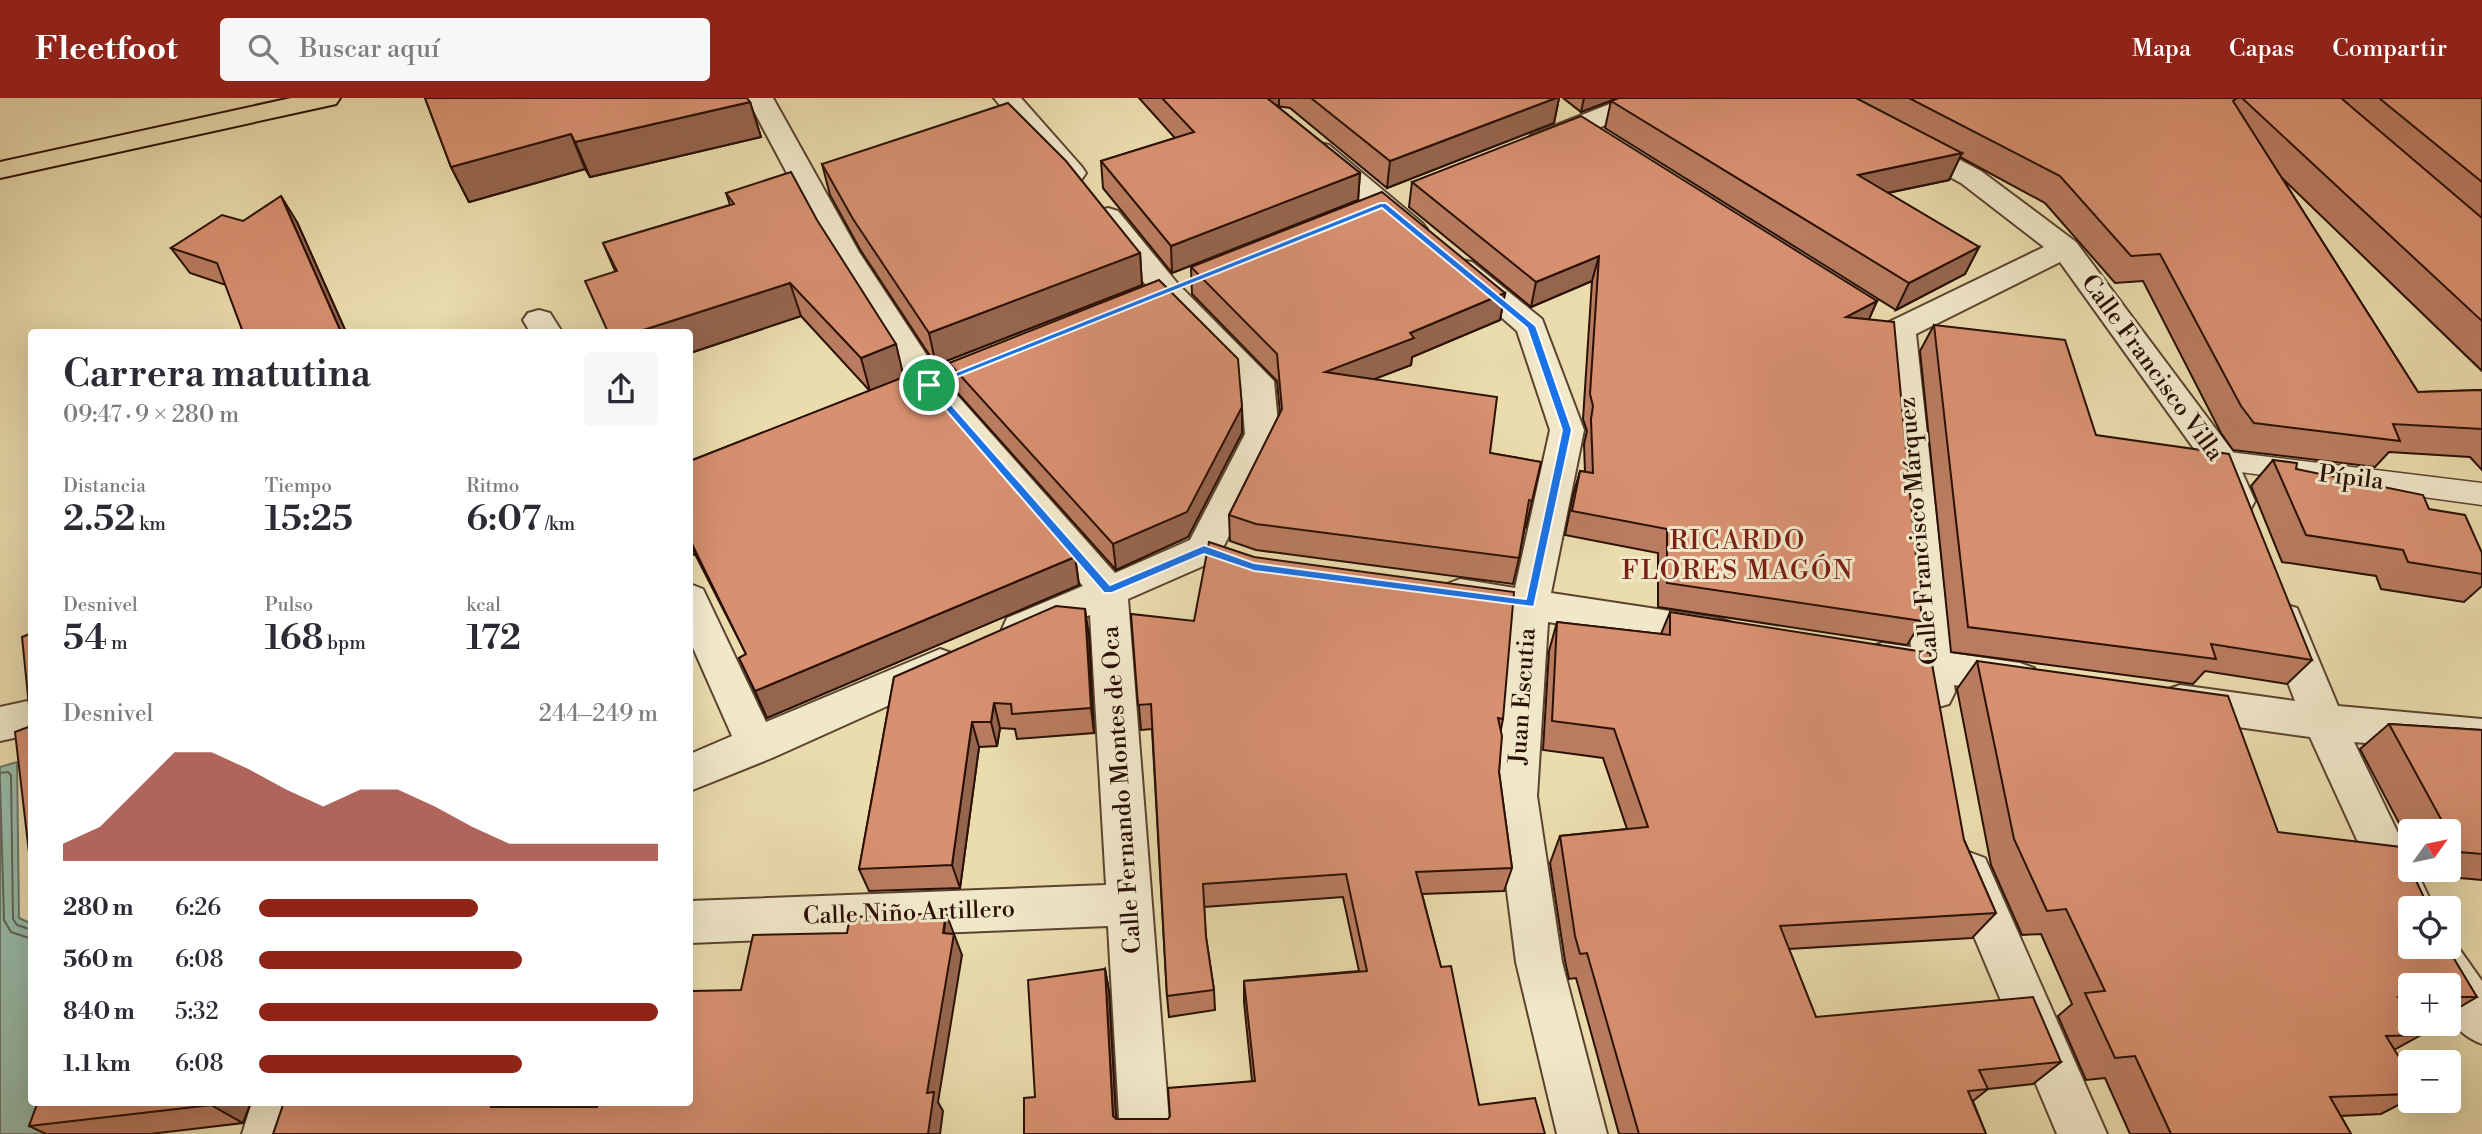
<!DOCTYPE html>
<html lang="es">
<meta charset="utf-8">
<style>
:root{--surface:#fff;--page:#f7f7f7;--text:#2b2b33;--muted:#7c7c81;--accent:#8f2418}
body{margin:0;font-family:"Libre Bodoni",serif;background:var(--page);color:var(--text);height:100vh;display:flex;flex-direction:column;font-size:26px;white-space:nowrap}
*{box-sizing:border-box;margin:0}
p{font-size:23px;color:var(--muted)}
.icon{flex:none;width:38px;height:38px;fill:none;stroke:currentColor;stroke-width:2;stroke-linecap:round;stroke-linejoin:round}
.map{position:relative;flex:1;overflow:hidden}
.sheet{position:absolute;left:28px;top:231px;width:665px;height:777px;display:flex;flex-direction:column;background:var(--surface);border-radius:7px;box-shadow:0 7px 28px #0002}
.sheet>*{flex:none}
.needle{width:46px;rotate:57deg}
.controls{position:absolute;left:2398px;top:721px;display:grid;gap:14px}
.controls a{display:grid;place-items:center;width:63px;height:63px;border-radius:7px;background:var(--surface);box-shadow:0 7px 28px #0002;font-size:35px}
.pin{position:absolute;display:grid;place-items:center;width:60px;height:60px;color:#fff;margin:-30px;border:4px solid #fff;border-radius:50%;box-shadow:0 2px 7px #0007}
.round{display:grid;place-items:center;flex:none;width:74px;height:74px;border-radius:7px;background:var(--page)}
.overview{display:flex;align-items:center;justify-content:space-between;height:119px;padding:0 35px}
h1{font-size:38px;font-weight:600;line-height:52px}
.metrics{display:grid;grid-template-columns:repeat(3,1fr);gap:10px;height:119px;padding:7px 35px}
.metrics div{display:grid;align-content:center}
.metrics b{font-size:35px;font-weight:600}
.metrics small{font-size:19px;font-weight:400}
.metrics p{font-size:19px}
.chart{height:196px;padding:14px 35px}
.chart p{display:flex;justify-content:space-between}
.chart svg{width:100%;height:126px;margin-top:7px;fill:var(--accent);opacity:.7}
ul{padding:0 35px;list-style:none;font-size:23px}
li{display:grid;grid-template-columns:112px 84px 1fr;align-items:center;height:52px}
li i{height:18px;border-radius:9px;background:var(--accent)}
header{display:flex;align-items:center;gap:42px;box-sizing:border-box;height:98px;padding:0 35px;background:var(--accent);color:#fff}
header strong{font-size:33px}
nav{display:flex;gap:38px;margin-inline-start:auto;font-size:24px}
.search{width:490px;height:63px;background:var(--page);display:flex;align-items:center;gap:18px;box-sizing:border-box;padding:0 24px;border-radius:7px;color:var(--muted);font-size:26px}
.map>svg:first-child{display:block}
.water{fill:#98bcaa;stroke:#6c7768;stroke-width:2}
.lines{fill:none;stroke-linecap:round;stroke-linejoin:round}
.shore{stroke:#616658;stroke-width:2}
.lane-casing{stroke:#5a432f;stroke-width:3}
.street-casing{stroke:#5a432f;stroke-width:4}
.primary-casing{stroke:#2a1005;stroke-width:4}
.lane{fill:#f1e8ca;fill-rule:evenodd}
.street{fill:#f1e8ca;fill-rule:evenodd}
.primary{fill:#eadcad;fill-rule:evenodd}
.wall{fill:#b97c60;stroke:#2a1005;stroke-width:2}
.shaded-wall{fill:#96654e;stroke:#2a1005;stroke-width:2}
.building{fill:#d79070;stroke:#2a1005;stroke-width:2}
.route{fill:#1a73e8;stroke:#fff;stroke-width:2;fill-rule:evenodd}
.labels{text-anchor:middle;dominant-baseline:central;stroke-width:6;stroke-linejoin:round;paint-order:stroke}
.street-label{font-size:24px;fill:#2a1005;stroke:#f1e8ca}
.neighbourhood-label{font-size:26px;letter-spacing:2px;fill:#7a1f14;stroke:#f1e8ca}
</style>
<header>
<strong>Fleetfoot</strong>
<div class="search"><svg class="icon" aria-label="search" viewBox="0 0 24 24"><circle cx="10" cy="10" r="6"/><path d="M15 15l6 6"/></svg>Buscar aquí</div>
<nav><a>Mapa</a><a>Capas</a><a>Compartir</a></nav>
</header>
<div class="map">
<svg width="2482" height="1036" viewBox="0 0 2482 1036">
<rect width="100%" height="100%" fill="#eadcad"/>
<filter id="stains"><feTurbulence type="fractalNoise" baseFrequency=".00286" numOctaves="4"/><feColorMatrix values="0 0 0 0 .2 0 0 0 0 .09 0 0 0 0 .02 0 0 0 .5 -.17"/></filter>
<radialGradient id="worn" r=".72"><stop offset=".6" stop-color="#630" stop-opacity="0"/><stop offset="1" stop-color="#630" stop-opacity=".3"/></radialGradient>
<path class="water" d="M17,664L19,820L32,826V1004L55,1005L45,1036H0V669Z"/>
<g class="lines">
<g class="shore">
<path d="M0,675L8,674L11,677L13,821L17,827L32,832"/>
<path d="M0,684L4,822L11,834L32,841"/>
</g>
<defs>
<path id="lane" d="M2221,353L2482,385V407L2211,370L2207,363L2211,356Z"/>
<g id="street">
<path d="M747,0H773L859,154L941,279L1115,475L1190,442L1245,336L1241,286L1156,200L1093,119L1098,113L1108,110L1118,113L1178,186L1274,283L1279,336L1217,462L1128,501L1170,1036H1120L1108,828L690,845V803L1106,787L1090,517L1021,546L1007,542L1002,531L1007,520L1083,488L917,295L829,154Z"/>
<path d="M994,0H1021L1082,69L1086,75L1082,81L1072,83L1062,81Z"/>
<path d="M1625,0H1662L1658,6L1551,49L1541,51L1531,49L1527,43L1531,37Z"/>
<path d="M1810,0H1843L1981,73L2076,144L2233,354L2255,403L2250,412L2237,416L2224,412L2205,366L2060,164L1916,236L1951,555L2020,565L2034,570L2040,581L2034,592L2020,597L1954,587L1955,594L1949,606L1935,610L1921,606L1915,594L1914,581L1868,572L1862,561L1868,550L1882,545L1911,549L1884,231L1889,224L2044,149L1961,85L1814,6Z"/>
<path d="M1319,45L1329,47L1422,125L1427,131L1422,137L1412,140L1402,137L1309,59L1305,53L1309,47Z"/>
<path d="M1461,162L1472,164L1542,221L1584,332L1551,495L1716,520L1730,524L1735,535L1730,546L1716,550L1548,524L1537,698L1562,864L1607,1036H1557L1516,864L1495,698L1510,518L1447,506L1441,496L1447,486L1460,481L1515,490L1550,332L1517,233L1446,171L1450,164Z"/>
<path d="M539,212L550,215L562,234H530L523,222L528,215Z"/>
<path d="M690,486L703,491L766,624L940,551L954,556L960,567L954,578L772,660L690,693V656L732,638L690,543Z"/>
<path d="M2283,506L2297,510L2338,608L2482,621V655L2354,644L2410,760V772H2416L2434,810H2410V830L2395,825L2310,639L2180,621L2166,616L2160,604L2166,592L2180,587L2295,603L2264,521L2269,510Z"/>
<path d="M32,602V636L0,643V609Z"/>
<path d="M1969,754L1985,760L2107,1036H2057L1947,774L1953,760Z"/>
<path d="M2448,835L2482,883V946C2452,934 2448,917 2448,887H2430L2408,849L2410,845V849H2448Z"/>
<path d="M252,1004H302L292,1036H242Z"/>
</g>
<path id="primary" d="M291,0H340L336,6L327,8L0,80V64Z"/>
</defs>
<use href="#lane" class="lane-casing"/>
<use href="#street" class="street-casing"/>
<use href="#primary" class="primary-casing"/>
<use href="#lane" class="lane"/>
<use href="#street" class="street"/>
<use href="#primary" class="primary"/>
</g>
<g class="wall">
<path d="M425,0L750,4L761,39L590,79L585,71L469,104L451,69Z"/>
<path d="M1139,0H1559L1554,25L1387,90L1290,10L1277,8L1360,75L1358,102L1172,175L1103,90L1101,63L1175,40Z"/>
<path d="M1563,0H1618L1581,14Z"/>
<path d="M1619,0H2482V273L2282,80L2418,294L2482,292V372L2470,359L2389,354L2375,369L2233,352L2221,335L2143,183L2115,185L2045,105L1960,59L1949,82L1888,95L1979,149L1965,176L1896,212L1605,30L1611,3Z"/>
<path d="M822,66L1140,155L1142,187L936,267L861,153L830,97Z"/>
<path d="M1412,84L1877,203L1869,221L1922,523L1907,547L1658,509V455L1565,437L1573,397L1580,373L1585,374L1584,346L1587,333L1583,321L1592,183L1531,209L1409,109Z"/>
<path d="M726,95L904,279L1075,459L1079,487L767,620L739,560L746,556L695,456L690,458V363L870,293L801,218L690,255V234L615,173L603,145L730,107Z"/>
<path d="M243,123L297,124L346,234H243L226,187L190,175L171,150Z"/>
<path d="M1191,169L1505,195L1500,222L1412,259L1411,267L1373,281L1490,355L1541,364L1526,429H1525L1519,460L1513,486L1256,452L1230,443L1229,417L1280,316L1277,283L1192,196Z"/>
<path d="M1934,227L2096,337L2312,562L2287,586L2205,573L2193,586L1951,554L1920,253Z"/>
<path d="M949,265L1242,309V335L1188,439L1116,472L954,291Z"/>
<path d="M2273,362L2296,371L2429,411L2482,476V488L2464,504L2381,491L2376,478L2282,464L2251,388Z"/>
<path d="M1670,514L1964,742L1996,815L1972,840L1789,851L1816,919L2061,964L2033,986L1988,991L1973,1003L1986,1036H1619L1576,880L1569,881L1565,863L1550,765L1560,738L1627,731L1603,660L1543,652L1549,553L1557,524L1661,536Z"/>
<path d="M1131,516L1503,621L1501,631L1499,674L1512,770L1504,793L1422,796L1441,869L1479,1007L1545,1036H1024L1035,999L1105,871L1109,893L1116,1021H1168L1252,983L1244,904V883L1359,873L1343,799L1204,809L1206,839L1214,892L1215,912L1169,919L1167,898L1152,631L1141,632Z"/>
<path d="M1089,537L1094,635L1017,641L1015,631L1000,630L997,648L979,649L960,790L869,793L859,771L894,579Z"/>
<path d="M1977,563L2410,810L2477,899L2448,916V887H2410V926L2421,937L2394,952L2410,977V1001L2381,1016L2341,1018L2351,1036H2130L2105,980L2086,982L2058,918L2072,906L2041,836L2022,837L1991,767L1957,591Z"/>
<path d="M2389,626L2482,632V782L2426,777L2423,772H2448V733H2410V746L2360,651Z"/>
<path d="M38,1004H251L243,1025L150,1036H46L29,1028Z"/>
</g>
<g class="shaded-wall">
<path d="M1263,0H1279V7L1267,9Z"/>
<path d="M1556,0H1559L1554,25L1387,90L1390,63Z"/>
<path d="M1584,0H1618L1581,14Z"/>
<path d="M750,4L761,39L590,79L575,44Z"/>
<path d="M571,36L585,71L469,104L451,69Z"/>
<path d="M1962,55L1949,82L1848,103L1858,77Z"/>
<path d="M1360,75L1358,102L1172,175L1171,148Z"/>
<path d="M281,98L297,124L346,234H341Z"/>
<path d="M1979,149L1965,176L1896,212L1909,185Z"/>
<path d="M1140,155L1142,187L936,267L929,235Z"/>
<path d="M1599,158L1592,183L1531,209L1536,184Z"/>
<path d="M790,185L801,218L690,255V234H637Z"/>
<path d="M1505,195L1500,222L1412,259L1411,267L1323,301L1325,274L1410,235Z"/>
<path d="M1877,203L1866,228L1846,219Z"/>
<path d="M896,246L904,280L870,293L861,260Z"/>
<path d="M1242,309V335L1188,439L1116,472L1113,446Z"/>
<path d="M690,443L695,456L690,458Z"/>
<path d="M1075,459L1079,487L767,620L755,593Z"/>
<path d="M1085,511L1089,537L1094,635L1091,610Z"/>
<path d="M994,605L1000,630L997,648L991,624Z"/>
<path d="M972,624L979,649L960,790L952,767Z"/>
<path d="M946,815L962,857L938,1004L943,1013L940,1036H928L927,995Z"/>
<path d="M1105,871L1109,893L1117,1036L1113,1018Z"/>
<path d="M212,1004H251L243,1025L211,1007Z"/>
<path d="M485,1004H514L509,1020L484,1007Z"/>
</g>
<g class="building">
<path d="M425,0H747L750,4L575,44L571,36L451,69Z"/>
<path d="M1162,0H1267L1360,75L1171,148L1101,63L1194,34Z"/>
<path d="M1311,0H1556L1390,63Z"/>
<path d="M1619,0H1856L1962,55L1858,77L1979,149L1909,185L1611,3Z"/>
<path d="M1909,0H2237L2233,3L2418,294L2482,292V331L2393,326L2400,343L2254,325L2241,308L2160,156L2131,158L2060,78Z"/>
<path d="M2242,0H2341L2482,120V223Z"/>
<path d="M2379,0H2482V84Z"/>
<path d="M1008,5L1066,63L1140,155L929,235L853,121L822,66Z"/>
<path d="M1581,18L1877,203L1846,219L1894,224L1922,523L1667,485V431L1572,413L1580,373L1593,375L1591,321L1593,308L1590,296L1599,158L1536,184L1412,84Z"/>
<path d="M791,74L817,122L896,246L861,260L790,185L637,234H608L585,183L617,173L603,145L734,106L726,95Z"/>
<path d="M1382,94L1505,195L1410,235L1414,240L1325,274L1497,299L1490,355L1541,364L1532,403L1529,402L1519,460L1256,426L1229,417L1282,311L1277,256L1191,169Z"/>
<path d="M281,98L341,234H243L217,165L171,150L222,117L243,123Z"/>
<path d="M1159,182L1238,261L1242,309L1187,414L1113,446L949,265Z"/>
<path d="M1934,227L2065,242L2096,337L2229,356L2312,562L2211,546L2216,561L1968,529Z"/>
<path d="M914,275L1075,459L755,593L739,560L746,556L690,442V363Z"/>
<path d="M2273,362L2297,365L2296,371L2423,397L2429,411L2465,417L2482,455V476L2408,464L2403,452L2306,437Z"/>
<path d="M1209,444L1254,459L1514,494L1503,621L1498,620L1502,638L1499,674L1512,770L1416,774L1441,869L1451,868L1479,1007L1535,1000L1545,1036H1024V1000L1035,999L1028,882L1105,871L1113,1018L1116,1021H1168L1170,1018L1168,990L1255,983L1244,883L1367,873L1346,776L1203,786L1206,839L1214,892L1167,898L1151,606L1138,607L1131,516L1194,523Z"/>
<path d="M1056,508L1085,511L1091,610L1012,616L1011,606L994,605L991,624H972L952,767L859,771L894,579Z"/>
<path d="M1670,514L1930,555L1964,742L1996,815L1780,828L1816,919L2033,899L2061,964L1979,972L1988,991L1968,993L1986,1036H1639L1587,855L1580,856L1575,838L1560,738L1648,729L1614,631L1552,623L1557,524L1670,537Z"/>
<path d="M32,535V771L31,772L15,634L31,628L22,539Z"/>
<path d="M1977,563L2228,598L2278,734L2401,749L2410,768V772H2411L2429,810H2410V849H2447L2477,899H2448V887H2410V899H2398L2410,919V926H2414L2421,937L2386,938L2410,977V996L2330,999L2351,1036H2171L2135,958L2115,960L2085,895L2105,893L2066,811L2047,813L2014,741Z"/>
<path d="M2389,626L2482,632V756L2459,754Z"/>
<path d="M946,815L943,835L954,836L927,995L934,994L928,1036H273L284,1004H485L484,1007H492L491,1009H597L598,1004H690V902L692,893L741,892L753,837L847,835L850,819Z"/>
<path d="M38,1004H212L211,1007L29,1028Z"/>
</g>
<path class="route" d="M1380,105H1386L1536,228L1572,332L1534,509L1254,473L1204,456L1112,495H1104L924,287ZM1382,110L1527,230L1562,332L1526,501L1254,465L1204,447L1110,487L935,288Z"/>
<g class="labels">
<g class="street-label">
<text transform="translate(2152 270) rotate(54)">Calle Francisco Villa</text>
<text transform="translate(2351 380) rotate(7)">Pípila</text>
<text transform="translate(1919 433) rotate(-95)">Calle Francisco Márquez</text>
<text transform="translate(1523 598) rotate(-86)">Juan Escutia</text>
<text transform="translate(1122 692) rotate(-94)">Calle Fernando Montes de Oca</text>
<text transform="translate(909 815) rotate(-2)">Calle Niño Artillero</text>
</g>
<g class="neighbourhood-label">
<text x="1738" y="443">RICARDO<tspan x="1738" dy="30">FLORES MAGÓN</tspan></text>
</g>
</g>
<rect width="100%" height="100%" filter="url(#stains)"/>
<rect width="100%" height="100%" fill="url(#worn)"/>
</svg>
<div class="controls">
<a><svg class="needle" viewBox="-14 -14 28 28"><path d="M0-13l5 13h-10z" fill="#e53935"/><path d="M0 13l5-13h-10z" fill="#7c7c81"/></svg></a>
<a><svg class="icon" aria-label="locate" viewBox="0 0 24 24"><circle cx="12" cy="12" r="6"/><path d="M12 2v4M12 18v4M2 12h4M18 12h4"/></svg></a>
<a>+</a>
<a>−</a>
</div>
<div class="pin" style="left:929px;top:287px;background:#1e9e55"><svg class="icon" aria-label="arrive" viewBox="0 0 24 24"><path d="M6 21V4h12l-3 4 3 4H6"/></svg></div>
<section class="sheet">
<div class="overview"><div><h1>Carrera matutina</h1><p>09:47 · 9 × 280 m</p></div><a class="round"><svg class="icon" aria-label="share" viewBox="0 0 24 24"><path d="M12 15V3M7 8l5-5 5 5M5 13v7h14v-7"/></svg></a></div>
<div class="metrics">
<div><p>Distancia</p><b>2.52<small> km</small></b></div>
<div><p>Tiempo</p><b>15:25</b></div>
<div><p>Ritmo</p><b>6:07<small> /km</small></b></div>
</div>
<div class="metrics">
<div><p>Desnivel</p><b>54<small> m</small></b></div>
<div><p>Pulso</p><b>168<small> bpm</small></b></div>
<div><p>kcal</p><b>172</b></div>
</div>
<div class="chart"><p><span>Desnivel</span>244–249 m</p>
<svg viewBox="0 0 160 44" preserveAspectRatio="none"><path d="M0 44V38L10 32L20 19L30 6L40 6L50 12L60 19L70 25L80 19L90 19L100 25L110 32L120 38L130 38L140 38L150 38L160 38V44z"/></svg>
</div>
<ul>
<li><b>280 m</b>6:26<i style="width:55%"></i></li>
<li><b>560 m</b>6:08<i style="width:66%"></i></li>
<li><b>840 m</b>5:32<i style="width:100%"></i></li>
<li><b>1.1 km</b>6:08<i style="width:66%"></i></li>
</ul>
</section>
</div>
